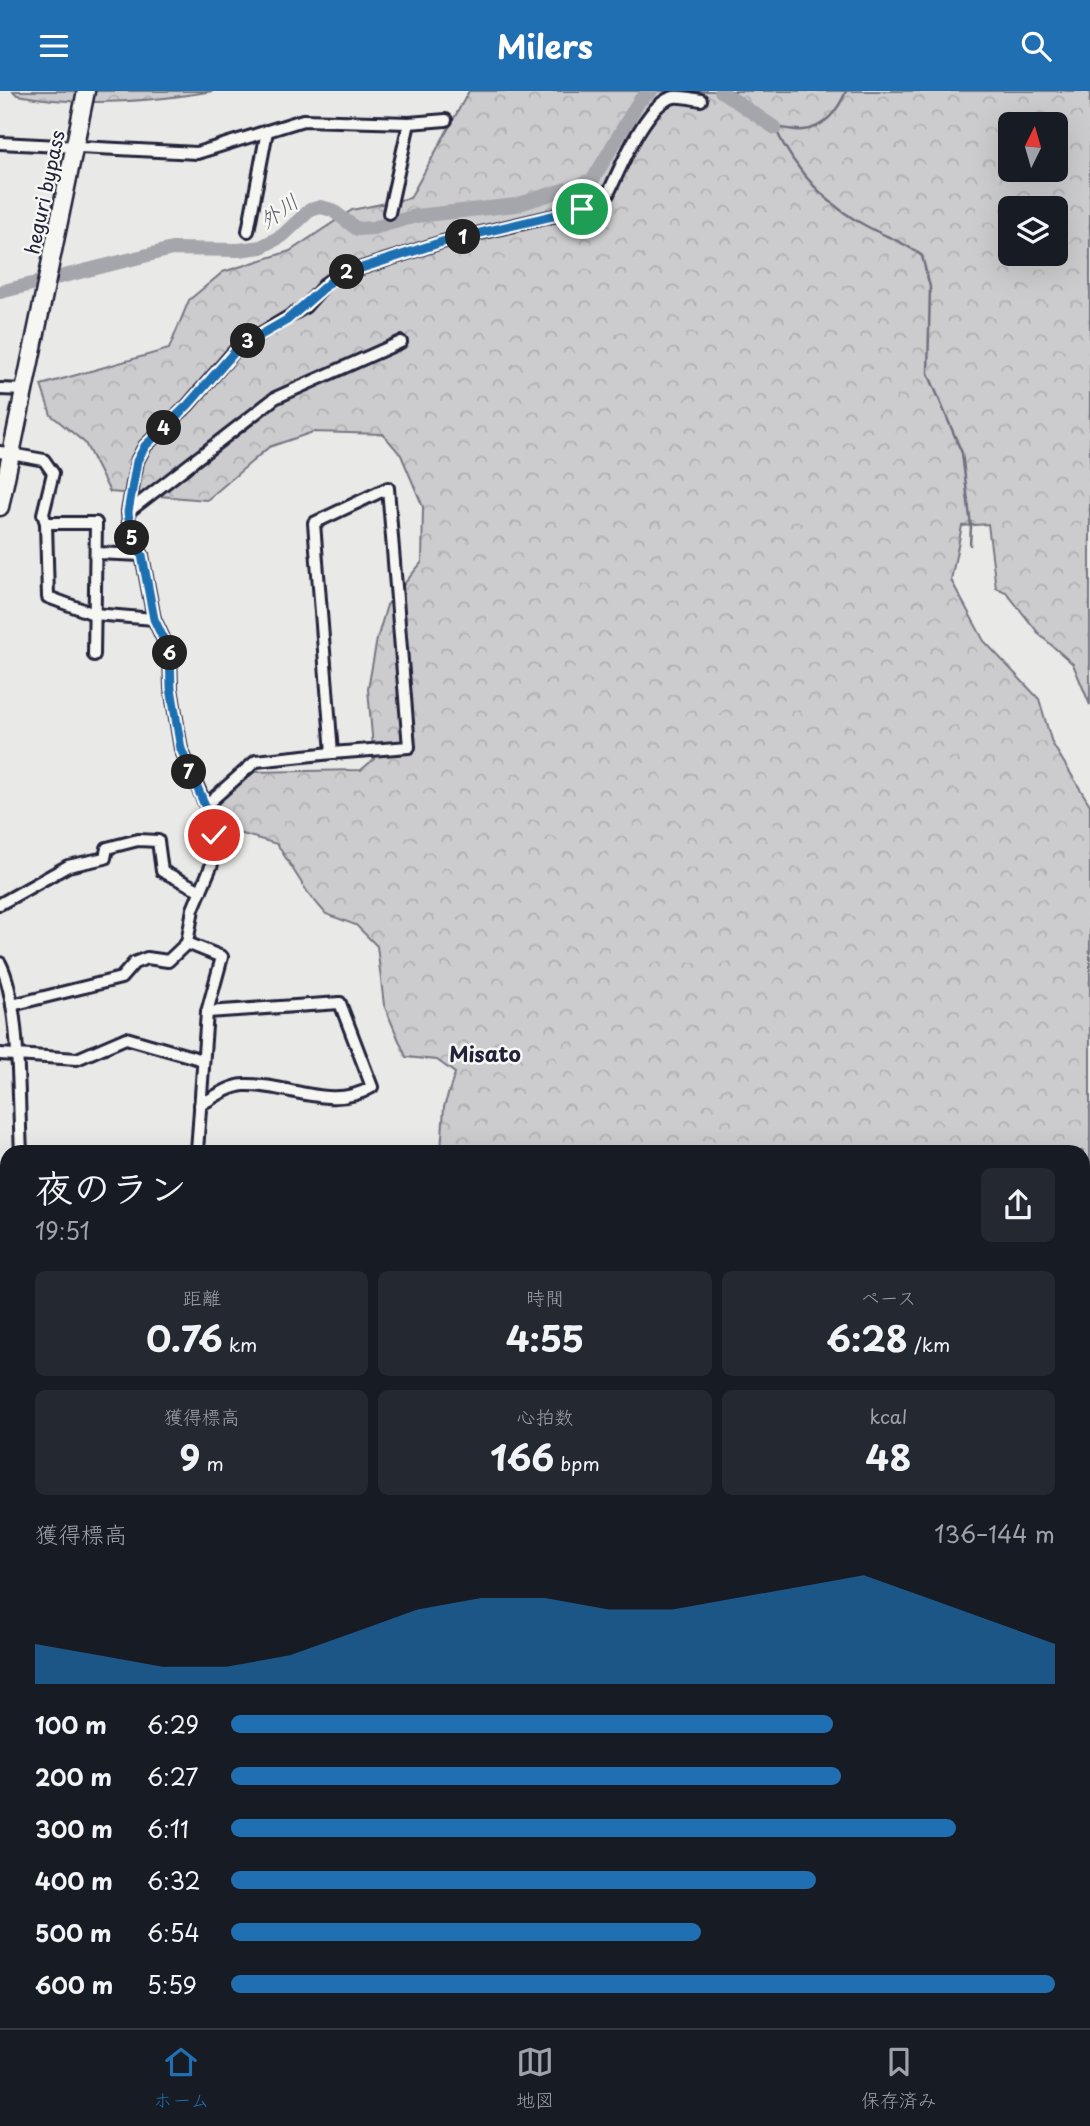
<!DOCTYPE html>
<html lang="ja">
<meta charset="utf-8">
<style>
:root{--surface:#171b24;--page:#242831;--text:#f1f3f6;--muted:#9ea1a6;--line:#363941;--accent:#1f6fb2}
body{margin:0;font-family:"Playpen Sans","Klee One",sans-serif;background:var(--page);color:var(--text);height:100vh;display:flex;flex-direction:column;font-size:26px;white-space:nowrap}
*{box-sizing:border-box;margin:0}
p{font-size:23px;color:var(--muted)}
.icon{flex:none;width:38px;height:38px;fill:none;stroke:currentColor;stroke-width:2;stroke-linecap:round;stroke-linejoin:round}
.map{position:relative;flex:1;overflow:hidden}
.drawer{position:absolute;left:0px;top:1054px;width:1090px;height:884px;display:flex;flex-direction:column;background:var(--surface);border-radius:21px 21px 0 0;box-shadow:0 7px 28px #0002}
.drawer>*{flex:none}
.needle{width:46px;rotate:5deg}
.fabs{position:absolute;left:998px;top:21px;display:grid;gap:14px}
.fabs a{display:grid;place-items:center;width:70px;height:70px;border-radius:10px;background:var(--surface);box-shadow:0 7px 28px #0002;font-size:35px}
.pin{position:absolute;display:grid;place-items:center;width:60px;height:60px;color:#fff;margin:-30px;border:4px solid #fff;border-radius:50%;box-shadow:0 2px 7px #0007}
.km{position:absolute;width:35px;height:35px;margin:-18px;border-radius:50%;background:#222;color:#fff;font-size:19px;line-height:35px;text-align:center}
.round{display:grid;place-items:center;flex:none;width:74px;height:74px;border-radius:10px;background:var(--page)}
.overview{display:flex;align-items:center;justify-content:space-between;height:119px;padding:0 35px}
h1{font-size:38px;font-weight:700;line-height:52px}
.figures{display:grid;grid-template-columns:repeat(3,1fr);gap:10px;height:119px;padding:7px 35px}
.figures div{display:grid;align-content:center;border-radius:10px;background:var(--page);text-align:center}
.figures b{font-size:35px;font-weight:700}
.figures small{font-size:19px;font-weight:400}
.figures p{font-size:19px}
.chart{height:196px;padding:14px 35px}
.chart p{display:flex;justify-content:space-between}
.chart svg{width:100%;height:126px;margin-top:7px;fill:var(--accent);opacity:.7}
ul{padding:0 35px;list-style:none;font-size:23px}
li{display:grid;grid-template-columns:112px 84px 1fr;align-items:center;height:52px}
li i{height:18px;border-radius:9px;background:var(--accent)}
header{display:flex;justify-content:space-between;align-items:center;height:91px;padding:0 35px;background:var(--accent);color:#fff;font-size:32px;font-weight:700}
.menu{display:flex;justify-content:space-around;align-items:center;height:98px;border-top:2px solid var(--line);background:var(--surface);font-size:19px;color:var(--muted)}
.menu a{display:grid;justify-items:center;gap:4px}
.menu .current{color:var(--accent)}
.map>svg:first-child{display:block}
.built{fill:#dadada}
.forest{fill:url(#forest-crowns);stroke:#777784;stroke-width:2;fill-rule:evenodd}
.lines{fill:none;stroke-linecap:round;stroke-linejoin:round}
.stream{stroke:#71717f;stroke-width:2.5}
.river{stroke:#a5a5ac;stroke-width:14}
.minor-casing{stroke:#22223b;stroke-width:16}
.highway-casing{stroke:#22223b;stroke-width:21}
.minor{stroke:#f6f6f2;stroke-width:10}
.highway{stroke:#f6f6f2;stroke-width:16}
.route-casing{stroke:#fff;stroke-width:14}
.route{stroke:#1f6fb2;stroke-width:9}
.labels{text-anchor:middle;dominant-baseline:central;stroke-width:5;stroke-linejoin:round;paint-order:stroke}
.street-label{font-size:19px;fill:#22223b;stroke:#f6f6f2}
.water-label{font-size:21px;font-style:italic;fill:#565668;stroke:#f6f6f2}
.neighbourhood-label{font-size:21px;font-weight:bold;fill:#22223b;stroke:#f6f6f2}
</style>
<header><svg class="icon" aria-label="menu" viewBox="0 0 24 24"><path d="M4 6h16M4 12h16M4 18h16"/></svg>Milers<svg class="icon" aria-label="search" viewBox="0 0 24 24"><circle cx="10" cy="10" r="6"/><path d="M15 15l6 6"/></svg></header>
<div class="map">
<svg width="1090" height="1937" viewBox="0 0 1090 1937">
<defs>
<pattern id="forest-crowns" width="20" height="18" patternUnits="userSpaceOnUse" patternTransform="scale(1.75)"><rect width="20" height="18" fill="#ccccce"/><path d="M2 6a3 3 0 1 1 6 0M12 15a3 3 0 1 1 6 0" fill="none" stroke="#afafb2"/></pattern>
</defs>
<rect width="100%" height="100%" fill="#e9e9e7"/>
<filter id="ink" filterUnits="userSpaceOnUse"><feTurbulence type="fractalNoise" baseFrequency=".0143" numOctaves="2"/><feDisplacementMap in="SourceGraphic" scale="14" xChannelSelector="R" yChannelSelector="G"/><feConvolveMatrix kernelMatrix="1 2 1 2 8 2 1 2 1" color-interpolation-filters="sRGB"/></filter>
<g filter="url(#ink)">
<rect class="built" x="0" y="1233" width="7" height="280"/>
<g class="forest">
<path d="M13,0H213C149,11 80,16 17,4Z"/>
<path d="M469,0H1090V614L1073,573L1040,544L1006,501L996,497L988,433L962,435L951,489L984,550L1039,608L1052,652L1090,714V1477L1085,1486L1090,1514V1564H1083V1060H441L444,1016L455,982L437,969L406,966L384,914L377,855L356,834L326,823L308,802L277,753L239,742L218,717L220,694L249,681L361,679L374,668L368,598L377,548L387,514L422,471L423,416L401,364L383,343L313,341L269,356L207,409L110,401L85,352L51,324L41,294L169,258L189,209L223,181L290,160L352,119L410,107ZM1010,33H1055V79H1010ZM1010,117H1055V163H1010Z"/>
<path d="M1083,1627H1090V1937H1022L1013,1930H1083Z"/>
<path d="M407,1930H892V1937H409Z"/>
</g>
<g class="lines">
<g class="stream">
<path d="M775,37C795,79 827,116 870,137C887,146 907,152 922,165L930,196L928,282L962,362L971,435L970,454"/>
<path d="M775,37C784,36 793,40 803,39C824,38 839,18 846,0"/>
</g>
<g class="river">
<path d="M721,0L775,37"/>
<path d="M0,201L172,158L239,159L261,156L282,145L310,119L321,116L332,119L357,138L373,137L416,125L516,114L592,90L639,10L651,0"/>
</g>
<defs>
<g id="minor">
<path d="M0,52L197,62L303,29L409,32L446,29"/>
<path d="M389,122L409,32"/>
<path d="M248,140L267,40"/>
<path d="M0,298L24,299"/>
<path d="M0,361L44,369L53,382L43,423L46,432L48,506L94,523L154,528"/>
<path d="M388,397L409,656L332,662L314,432Z"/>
<path d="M128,421L275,307L401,251"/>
<path d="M46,432H96L94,564"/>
<path d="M96,462L142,464"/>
<path d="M206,714L256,670L332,662"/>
<path d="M0,813L68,775L105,767L107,757L138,749L158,750L162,780L201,800"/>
<path d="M0,872C21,913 18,1012 21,1060"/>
<path d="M12,914L121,887L134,872L147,867L168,870L187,852"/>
<path d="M0,963L77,968L126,947L203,969"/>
<path d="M200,1014C213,1007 229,995 244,994C287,992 331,1021 372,996L340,912L207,921"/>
<path d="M197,1060L207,921L222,866L187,852L193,818L212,773L214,745L213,731L181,658L171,597L170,562L154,528L142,464L130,446L128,421L137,370L145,355L188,314L238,256L305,216L327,191L337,185L442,151L596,115L605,109C618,84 645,11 674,6C682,5 693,8 701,9"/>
<path d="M0,1231H7"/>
<path d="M1083,1577L1090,1576"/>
<path d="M0,1643H7"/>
<path d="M0,1784H7"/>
<path d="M267,1930L273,1937"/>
<path d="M74,1937L76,1930"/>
<path d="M378,1937L379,1930"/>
<path d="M982,1937L985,1930"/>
</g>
<path id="highway" d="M0,416L86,0"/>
</defs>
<use href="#minor" class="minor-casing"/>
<use href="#highway" class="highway-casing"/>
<use href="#minor" class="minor"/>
<use href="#highway" class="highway"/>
</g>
</g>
<g class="lines" filter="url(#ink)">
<defs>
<path id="route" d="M214,744L212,731L181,658L171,597L170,562L154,528L142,464L131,446L128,421L137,370L145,355L188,314L238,257L287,229L337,185L442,151L582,118"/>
</defs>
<use href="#route" class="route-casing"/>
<use href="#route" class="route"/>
</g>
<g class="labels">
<g class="street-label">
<text transform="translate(44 101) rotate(-78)">heguri bypass</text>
</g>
<g class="water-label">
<text transform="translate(278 119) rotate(-35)">外川</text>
</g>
<g class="neighbourhood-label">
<text x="485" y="962">Misato</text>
</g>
</g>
</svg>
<div class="fabs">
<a><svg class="needle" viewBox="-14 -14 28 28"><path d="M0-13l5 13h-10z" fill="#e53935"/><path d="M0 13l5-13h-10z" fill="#9ea1a6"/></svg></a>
<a><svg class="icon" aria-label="layers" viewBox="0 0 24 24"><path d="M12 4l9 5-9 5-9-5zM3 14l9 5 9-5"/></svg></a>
</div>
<div class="pin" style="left:582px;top:118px;background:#1e9e55"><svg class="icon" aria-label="arrive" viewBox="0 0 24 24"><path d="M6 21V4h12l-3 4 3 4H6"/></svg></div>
<div class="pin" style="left:214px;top:744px;background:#d93025"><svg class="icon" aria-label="check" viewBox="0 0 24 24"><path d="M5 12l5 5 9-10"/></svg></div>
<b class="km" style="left:463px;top:146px">1</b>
<b class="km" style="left:347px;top:181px">2</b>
<b class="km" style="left:248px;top:250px">3</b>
<b class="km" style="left:164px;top:337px">4</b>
<b class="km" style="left:132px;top:447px">5</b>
<b class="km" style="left:170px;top:562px">6</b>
<b class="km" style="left:189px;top:681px">7</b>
<section class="drawer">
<div class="overview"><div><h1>夜のラン</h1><p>19:51</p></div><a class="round"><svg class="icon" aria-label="share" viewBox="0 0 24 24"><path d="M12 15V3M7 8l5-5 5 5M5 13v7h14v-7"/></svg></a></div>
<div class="figures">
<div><p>距離</p><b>0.76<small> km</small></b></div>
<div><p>時間</p><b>4:55</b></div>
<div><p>ペース</p><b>6:28<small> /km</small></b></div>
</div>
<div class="figures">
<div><p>獲得標高</p><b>9<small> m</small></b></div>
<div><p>心拍数</p><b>166<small> bpm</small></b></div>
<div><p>kcal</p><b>48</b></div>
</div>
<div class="chart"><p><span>獲得標高</span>136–144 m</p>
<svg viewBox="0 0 160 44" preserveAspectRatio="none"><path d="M0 44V30L10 34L20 38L30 38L40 34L50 26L60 18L70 14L80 14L90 18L100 18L110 14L120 10L130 6L140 14L150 22L160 30V44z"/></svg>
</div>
<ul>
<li><b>100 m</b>6:29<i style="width:73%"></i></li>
<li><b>200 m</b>6:27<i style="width:74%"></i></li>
<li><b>300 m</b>6:11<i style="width:88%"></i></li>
<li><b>400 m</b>6:32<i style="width:71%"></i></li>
<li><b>500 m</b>6:54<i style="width:57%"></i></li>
<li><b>600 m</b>5:59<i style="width:100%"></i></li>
</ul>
</section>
</div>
<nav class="menu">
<a class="current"><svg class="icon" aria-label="home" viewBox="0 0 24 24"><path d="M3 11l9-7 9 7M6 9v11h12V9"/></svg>ホーム</a>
<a><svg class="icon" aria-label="map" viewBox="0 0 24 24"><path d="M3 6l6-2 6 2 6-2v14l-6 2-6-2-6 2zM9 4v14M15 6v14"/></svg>地図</a>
<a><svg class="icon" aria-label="saved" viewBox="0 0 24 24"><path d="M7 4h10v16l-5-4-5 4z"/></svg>保存済み</a>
</nav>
